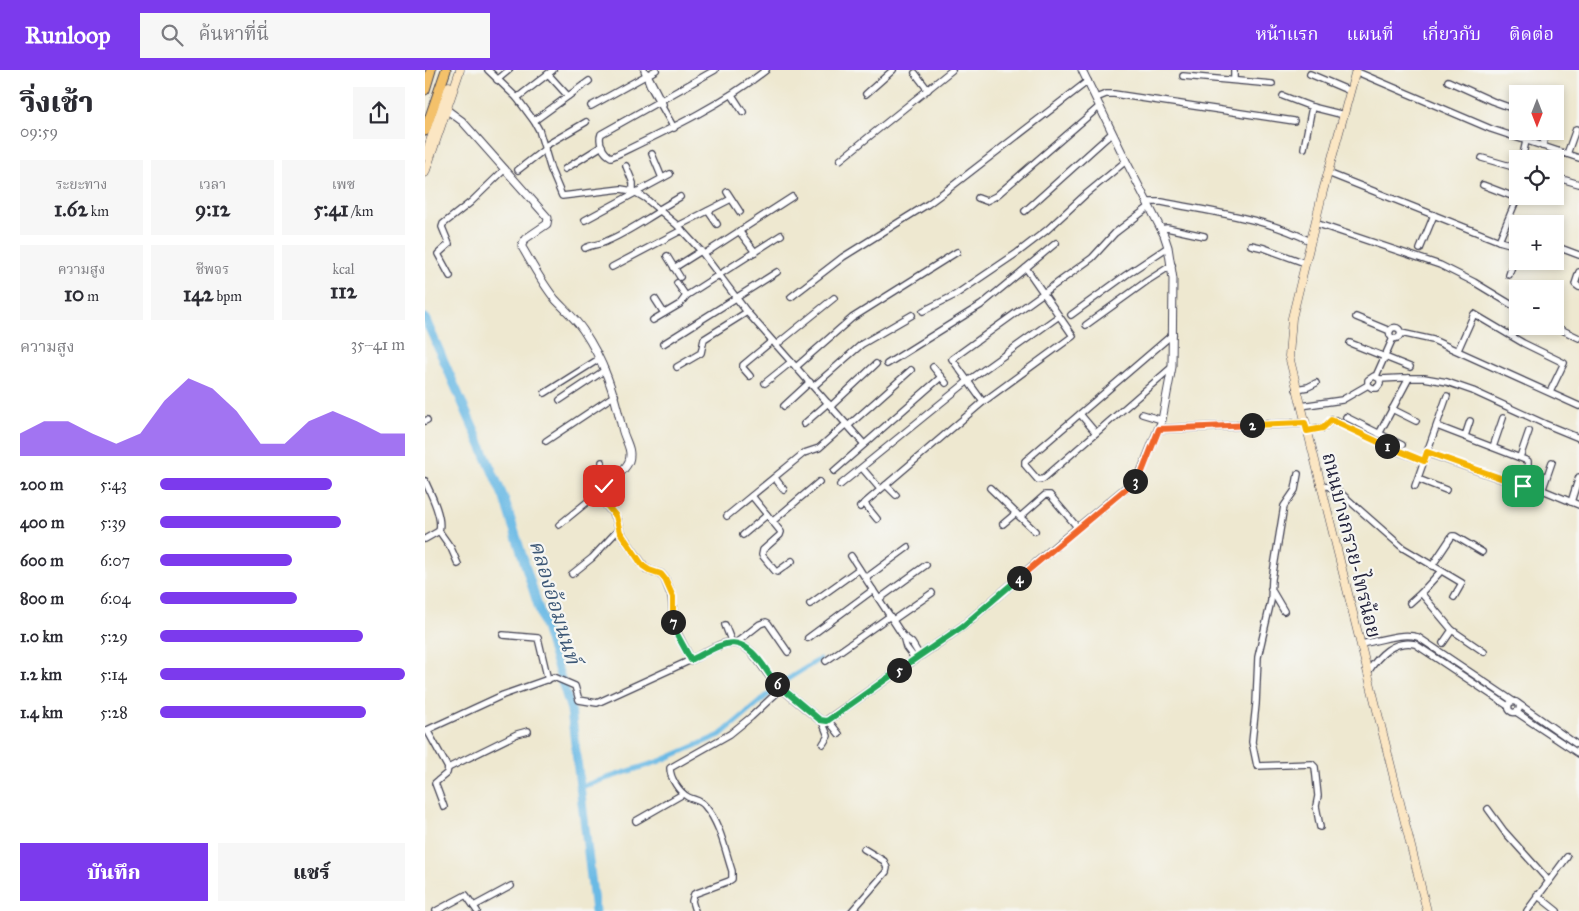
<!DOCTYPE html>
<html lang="th">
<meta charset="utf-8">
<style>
:root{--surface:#fff;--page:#f7f7f7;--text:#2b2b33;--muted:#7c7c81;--accent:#7c3aed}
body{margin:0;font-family:"IM FELL Great Primer","Noto Serif Thai",serif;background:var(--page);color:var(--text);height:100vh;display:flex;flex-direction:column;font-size:19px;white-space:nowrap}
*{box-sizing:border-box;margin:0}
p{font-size:16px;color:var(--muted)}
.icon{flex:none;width:28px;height:28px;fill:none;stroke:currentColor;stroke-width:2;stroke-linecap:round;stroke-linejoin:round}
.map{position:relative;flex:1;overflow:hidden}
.details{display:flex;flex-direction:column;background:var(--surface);width:425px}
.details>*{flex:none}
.needle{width:32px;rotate:180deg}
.buttons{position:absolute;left:1084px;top:15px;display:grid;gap:10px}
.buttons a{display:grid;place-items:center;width:55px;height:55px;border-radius:0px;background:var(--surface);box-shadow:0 2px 8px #0003;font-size:25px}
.pin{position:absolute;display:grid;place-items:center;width:42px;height:42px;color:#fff;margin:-21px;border-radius:10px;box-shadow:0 2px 8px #0006}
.km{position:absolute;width:25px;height:25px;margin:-12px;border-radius:50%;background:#222;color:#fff;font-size:14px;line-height:25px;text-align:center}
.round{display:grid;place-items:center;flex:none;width:52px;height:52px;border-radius:0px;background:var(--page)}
.overview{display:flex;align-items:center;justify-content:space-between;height:85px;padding:0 20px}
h1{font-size:28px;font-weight:800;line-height:38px}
.stats{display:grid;grid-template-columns:repeat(3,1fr);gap:8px;height:85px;padding:5px 20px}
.stats div{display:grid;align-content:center;border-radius:0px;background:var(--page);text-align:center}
.stats b{font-size:21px;font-weight:800}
.stats small{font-size:14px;font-weight:400}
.stats p{font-size:14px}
.chart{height:140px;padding:10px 20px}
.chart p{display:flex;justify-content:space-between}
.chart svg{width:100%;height:90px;margin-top:5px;fill:var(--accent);opacity:.7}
.cta{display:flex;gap:10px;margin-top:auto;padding:10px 20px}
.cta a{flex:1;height:58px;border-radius:0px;background:var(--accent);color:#fff;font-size:20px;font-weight:800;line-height:58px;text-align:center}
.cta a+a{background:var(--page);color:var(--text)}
ul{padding:0 20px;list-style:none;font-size:16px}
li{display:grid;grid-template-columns:80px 60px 1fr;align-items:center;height:38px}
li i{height:12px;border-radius:6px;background:var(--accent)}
header{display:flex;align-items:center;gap:30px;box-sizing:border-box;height:70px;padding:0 25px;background:var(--accent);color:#fff}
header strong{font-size:24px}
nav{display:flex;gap:28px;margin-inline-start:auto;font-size:18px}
.search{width:350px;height:45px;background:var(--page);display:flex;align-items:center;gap:12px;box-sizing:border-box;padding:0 18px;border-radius:0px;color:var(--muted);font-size:19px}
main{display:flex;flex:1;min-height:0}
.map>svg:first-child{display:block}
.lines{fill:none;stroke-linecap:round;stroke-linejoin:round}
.canal{stroke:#6bbae5;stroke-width:5}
.river{stroke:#6bbae5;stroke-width:9}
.minor-casing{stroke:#414051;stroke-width:8}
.tertiary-casing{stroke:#414051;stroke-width:9}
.secondary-casing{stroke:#414051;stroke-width:9}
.primary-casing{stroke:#414051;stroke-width:11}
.minor{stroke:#fff;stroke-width:5.5}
.tertiary{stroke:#fff;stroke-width:7}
.secondary{stroke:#fbe6c3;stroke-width:8}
.primary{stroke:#f4c16a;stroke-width:9}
.split-1-casing{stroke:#fff;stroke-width:10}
.split-2-casing{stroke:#fff;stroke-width:10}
.split-3-casing{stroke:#fff;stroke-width:10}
.split-4-casing{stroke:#fff;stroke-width:10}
.split-5-casing{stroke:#fff;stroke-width:10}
.split-6-casing{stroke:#fff;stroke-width:10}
.split-7-casing{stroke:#fff;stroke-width:10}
.split-8-casing{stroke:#fff;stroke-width:10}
.split-1{stroke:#f5b400;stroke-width:6}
.split-2{stroke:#f5b400;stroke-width:6}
.split-3{stroke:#f0652b;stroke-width:6}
.split-4{stroke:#f0652b;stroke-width:6}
.split-5{stroke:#22a559;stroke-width:6}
.split-6{stroke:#22a559;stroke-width:6}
.split-7{stroke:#22a559;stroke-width:6}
.split-8{stroke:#f5b400;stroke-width:6}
.labels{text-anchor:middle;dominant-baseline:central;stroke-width:4.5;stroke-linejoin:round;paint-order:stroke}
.street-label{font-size:20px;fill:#22223b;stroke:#f6f6f2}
.water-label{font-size:21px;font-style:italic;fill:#3c5776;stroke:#f6f6f2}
</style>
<header>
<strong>Runloop</strong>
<div class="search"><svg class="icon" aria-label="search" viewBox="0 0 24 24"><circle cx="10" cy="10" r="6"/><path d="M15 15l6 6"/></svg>ค้นหาที่นี่</div>
<nav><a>หน้าแรก</a><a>แผนที่</a><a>เกี่ยวกับ</a><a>ติดต่อ</a></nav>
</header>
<main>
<section class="details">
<div class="overview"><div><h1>วิ่งเช้า</h1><p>09:59</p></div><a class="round"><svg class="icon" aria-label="share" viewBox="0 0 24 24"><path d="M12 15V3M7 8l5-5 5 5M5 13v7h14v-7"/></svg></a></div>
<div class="stats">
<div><p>ระยะทาง</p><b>1.62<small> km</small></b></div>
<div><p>เวลา</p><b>9:12</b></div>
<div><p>เพซ</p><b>5:41<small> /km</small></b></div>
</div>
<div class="stats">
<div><p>ความสูง</p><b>10<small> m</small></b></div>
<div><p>ชีพจร</p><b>142<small> bpm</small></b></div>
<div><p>kcal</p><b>112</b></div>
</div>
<div class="chart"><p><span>ความสูง</span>35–41 m</p>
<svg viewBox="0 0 160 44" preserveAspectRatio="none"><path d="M0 44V33L10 27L20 27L30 33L40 38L50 33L60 17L70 6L80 11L90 22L100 38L110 38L120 27L130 22L140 27L150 33L160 33V44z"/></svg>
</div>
<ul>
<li><b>200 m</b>5:43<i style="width:70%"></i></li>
<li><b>400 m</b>5:39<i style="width:74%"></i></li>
<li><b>600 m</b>6:07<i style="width:54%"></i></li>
<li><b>800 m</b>6:04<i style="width:56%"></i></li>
<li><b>1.0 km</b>5:29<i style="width:83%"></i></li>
<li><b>1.2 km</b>5:14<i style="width:100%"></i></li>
<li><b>1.4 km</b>5:28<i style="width:84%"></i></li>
</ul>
<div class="cta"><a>บันทึก</a><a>แชร์</a></div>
</section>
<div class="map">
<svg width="1154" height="841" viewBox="0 0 1154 841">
<rect width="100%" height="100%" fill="#f6f6f2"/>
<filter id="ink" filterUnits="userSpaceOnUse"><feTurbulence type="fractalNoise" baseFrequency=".02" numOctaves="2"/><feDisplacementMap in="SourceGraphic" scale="10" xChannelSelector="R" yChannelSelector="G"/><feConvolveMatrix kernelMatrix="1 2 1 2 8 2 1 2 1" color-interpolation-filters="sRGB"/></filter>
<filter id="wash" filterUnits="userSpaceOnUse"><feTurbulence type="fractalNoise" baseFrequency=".0096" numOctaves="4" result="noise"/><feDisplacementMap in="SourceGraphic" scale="20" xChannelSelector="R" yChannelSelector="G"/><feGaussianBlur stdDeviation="1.12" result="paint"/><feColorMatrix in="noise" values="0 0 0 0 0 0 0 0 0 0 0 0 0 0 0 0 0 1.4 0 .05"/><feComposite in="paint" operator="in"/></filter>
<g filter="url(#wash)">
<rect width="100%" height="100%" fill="#eee8d0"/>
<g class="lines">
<path class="canal" d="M155,717L235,691L295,665L358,612L395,589"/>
<path class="river" d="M0,248L79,428L146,640L170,841"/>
</g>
</g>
<g filter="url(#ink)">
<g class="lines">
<defs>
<g id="minor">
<path d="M63,0L92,28L109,51L114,60L126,100L137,126L196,119L208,121L220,128L253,156L276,181L322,242L439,374"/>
<path d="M219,0L225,16L249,58"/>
<path d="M290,0L176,64C173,72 178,83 186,87L191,85C243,60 295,36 341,0"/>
<path d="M930,1L1066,59L1154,88"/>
<path d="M222,3L238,34"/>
<path d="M490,3L503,20"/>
<path d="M123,4L143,26"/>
<path d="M885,4L925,21"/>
<path d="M758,6L847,14"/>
<path d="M72,10L84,0"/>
<path d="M809,10V0"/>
<path d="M1023,11L1067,31L1092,40"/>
<path d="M441,24L468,0"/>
<path d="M307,25L318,42"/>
<path d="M858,26L887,37"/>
<path d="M92,28L128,0"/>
<path d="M671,28L681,24H689L869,51"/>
<path d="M166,36L231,0"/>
<path d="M109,51L164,11"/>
<path d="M120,76L161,52"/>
<path d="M1117,76L1123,61"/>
<path d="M879,78L887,37L919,45"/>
<path d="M227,84L237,108"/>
<path d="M1142,84L1151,59"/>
<path d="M1057,88L1092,98"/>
<path d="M1097,89L1101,71"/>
<path d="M415,90L527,0"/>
<path d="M201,96L208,113V121"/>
<path d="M140,99L177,76"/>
<path d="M93,100L120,79"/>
<path d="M903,103L1074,171L1092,176"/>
<path d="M1130,107L1154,114"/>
<path d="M1058,115L1092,128"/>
<path d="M302,122L315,142"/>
<path d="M553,128L561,131L571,126L675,36"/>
<path d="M722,132H737C786,142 841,148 885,171"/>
<path d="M233,140L255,127"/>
<path d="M283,141L292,154"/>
<path d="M600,141L687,63"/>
<path d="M160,150L245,104"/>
<path d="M890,153L1015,195L1049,212L1092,238"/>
<path d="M253,156L306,129"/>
<path d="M736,159L742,158L779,166"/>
<path d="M314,161L330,182"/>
<path d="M1074,171L1093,126"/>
<path d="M826,175L839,178L880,193"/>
<path d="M1130,176L1154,185"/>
<path d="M160,178C168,174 175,175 182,171C201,163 218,151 235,141"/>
<path d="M995,179L1009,145"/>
<path d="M279,184L367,127"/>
<path d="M242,186L255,207"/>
<path d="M187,197L257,160"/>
<path d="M249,198L276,181"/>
<path d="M1154,202L1150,214L1154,217"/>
<path d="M1084,205L1092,181"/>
<path d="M25,206L13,184L24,174L17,157L18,154L46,132L80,99"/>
<path d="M252,213L261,226"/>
<path d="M366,227L418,187L503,134L526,117L663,11"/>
<path d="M230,229L239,243"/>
<path d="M498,241L530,225L592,183L622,160L661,124L701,91"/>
<path d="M646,245L701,205L743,177"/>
<path d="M931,247L965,261"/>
<path d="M228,250L255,234L261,226L356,165"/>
<path d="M661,255L722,211L747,195"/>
<path d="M1129,256L1154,268"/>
<circle cx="970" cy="263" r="5.5"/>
<path d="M976,263L1008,270L1154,336"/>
<path d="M925,273L985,297"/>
<path d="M238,274L352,202"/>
<path d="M351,275L409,228"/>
<path d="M1033,280L1049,244L1098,273L1139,293L1125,322"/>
<path d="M462,294L556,235L631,173"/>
<path d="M252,297L276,283L279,269L322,242"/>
<path d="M371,297L427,248L532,182"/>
<path d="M508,297L521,313"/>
<path d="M747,297L618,409L613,410L600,395V391L748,264"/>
<path d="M325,306L318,298V295L347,271"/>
<path d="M951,306L968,268"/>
<path d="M955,309V314L952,318H947L943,315V310L949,306L955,309L976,308H999L1022,312L1048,321L1120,354L1154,368"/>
<path d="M340,313L366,292"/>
<path d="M389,316L437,274L487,245"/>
<path d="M871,319L883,317L891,313"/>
<path d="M120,323L174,289"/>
<path d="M135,330L180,300"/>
<path d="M558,332L527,289L667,188L690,163L724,137"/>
<path d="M359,336L385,312"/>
<path d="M406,336L451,294"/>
<path d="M876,336L917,330L943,315"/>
<path d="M967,339L991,351"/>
<path d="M655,344L671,363"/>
<path d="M717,344L737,350"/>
<path d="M921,347L977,375"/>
<path d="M0,351L2,350"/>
<path d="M379,354L403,333"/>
<path d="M423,356L486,300"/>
<path d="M1012,356L1103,391V396L1098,416"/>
<path d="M882,361L898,358L907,350H911L972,381L999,391"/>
<path d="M954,364L984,308"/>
<path d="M1040,366L1045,351"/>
<path d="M121,371L190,325"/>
<path d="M1068,377L1078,348"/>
<path d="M1002,383L1093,415L1108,416L1154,435"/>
<path d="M1095,387L1104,361"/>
<path d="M177,392V400L185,411"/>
<path d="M437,398L455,419"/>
<path d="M409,401L516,307"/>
<path d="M873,404L870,420L859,436L847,509L846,531L833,587L831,634L827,672L832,696L887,694L890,697L893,726L891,736L895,757"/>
<path d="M350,408L359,420"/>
<path d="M993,409L1021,420"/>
<path d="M0,411C6,424 18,448 14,461L0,469"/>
<path d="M895,414L911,419L978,478L1037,513L1029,527"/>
<path d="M415,415L543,311L634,246"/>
<path d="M461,415L471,425"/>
<path d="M990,416L1022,326"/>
<path d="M565,418L595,447L620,425H625L653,458"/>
<path d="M1117,421L1127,392"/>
<path d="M327,426L356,462L355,465L338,480L337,485L350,501L352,502L367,491"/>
<path d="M1146,432L1154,407"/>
<path d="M439,433L452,449"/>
<path d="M435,437L558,332L648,266L601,198"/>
<path d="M302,446L379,383L394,378L421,354"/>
<path d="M595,447L610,461"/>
<path d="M348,451L394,412"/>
<path d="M578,454L591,443"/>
<path d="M134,455L172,424"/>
<path d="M14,461L26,478L33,494"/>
<path d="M318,465L342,445"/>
<path d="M426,486L448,520"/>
<path d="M1007,496L1027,466H1030L1057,482"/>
<path d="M147,504L167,488L194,459"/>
<path d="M441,508L483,477"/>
<path d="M846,519L859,541"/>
<path d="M996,523L1027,560L1059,582"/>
<path d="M454,529L501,495"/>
<path d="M985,533L996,523L1016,501"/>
<path d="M385,534L434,499"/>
<path d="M468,550L507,523"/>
<path d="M300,555L307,573"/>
<path d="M78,565L113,568L123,610"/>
<path d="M478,566L481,577L490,589"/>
<path d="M383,568L448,520L478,566L487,573L495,586"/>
<path d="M311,573L335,554L341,552L343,553L363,582"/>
<path d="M1018,573L1027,560"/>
<path d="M936,574C953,571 976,562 993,567L1088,631"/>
<path d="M401,591L465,546"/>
<path d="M943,602C954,585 968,570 990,574L1083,636"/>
<circle cx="1089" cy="637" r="5.5"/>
<path d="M1094,634L1154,676"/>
<path d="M1091,642L1154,684"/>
<path d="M403,650L414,664"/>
<path d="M397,651L403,666L398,674"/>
<path d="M2,660L23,698L22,703L10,713L19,737"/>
<path d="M0,661L78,625L129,607L150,616L154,630L172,633L266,590"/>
<path d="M23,698L92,664L103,661"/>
<path d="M1063,739L1079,761L1123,810"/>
<path d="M211,751L258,724"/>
<path d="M1112,825L1132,841"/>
<path d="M49,836L86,816"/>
<path d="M11,841L41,825L52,841"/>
<path d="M270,841L267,831L269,824L304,811L307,809V801C300,780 295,753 280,736C276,730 269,730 263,727C254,722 245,708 245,698L305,664L326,647L357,618"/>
<path d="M427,841L461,802L462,798L459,791L439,779"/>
<path d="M1102,841L1142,787"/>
</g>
<g id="tertiary">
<path d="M22,40L37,51L123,148L122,154L100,169L97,175V177C107,194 117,213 130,229C139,239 150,248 158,260C179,291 189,322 197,358C199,369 208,379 204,391C200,402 181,414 172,424L191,447L195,462L218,495L223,500L236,504L240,509L247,527L249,557L266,590C278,584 293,573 306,573C330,573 337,602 353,615C367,627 381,639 395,650L401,651L538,556L632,475L714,407L737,350L747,297L748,209L743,177L739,165L701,91L657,0"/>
<path d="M734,359L880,353"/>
</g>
<g id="secondary">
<path d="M931,0L898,121L867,248L864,286L1002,841"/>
<path d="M0,86L24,16"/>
<path d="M0,103L35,0"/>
</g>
<g id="primary">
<path d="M0,20L6,0"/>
<path d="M0,61L21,0"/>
</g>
</defs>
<use href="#minor" class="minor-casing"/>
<use href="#tertiary" class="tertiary-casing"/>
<use href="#secondary" class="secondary-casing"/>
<use href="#primary" class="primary-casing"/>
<use href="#minor" class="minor"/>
<use href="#tertiary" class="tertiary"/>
<use href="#secondary" class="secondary"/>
<use href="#primary" class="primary"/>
</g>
</g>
<g class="lines" filter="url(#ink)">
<defs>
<path id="split-1" d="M962,376L999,391L1002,382L1098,416"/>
<path id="split-2" d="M827,355L880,353L882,361L898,358L906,350L962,376"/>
<path id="split-3" d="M710,411L717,402L734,359L827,355"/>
<path id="split-4" d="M594,508L710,411"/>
<path id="split-5" d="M474,600L538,556L594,508"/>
<path id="split-6" d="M352,614L395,650L402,651L474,600"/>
<path id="split-7" d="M248,552V557L266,590C298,574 313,560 338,595C343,602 346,608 352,614"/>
<path id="split-8" d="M179,416L172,424L191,446L195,462L218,496L224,500L236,504L240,509L248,527V552"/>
</defs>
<use href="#split-1" class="split-1-casing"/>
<use href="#split-2" class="split-2-casing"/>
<use href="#split-3" class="split-3-casing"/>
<use href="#split-4" class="split-4-casing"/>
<use href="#split-5" class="split-5-casing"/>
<use href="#split-6" class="split-6-casing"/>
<use href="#split-7" class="split-7-casing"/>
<use href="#split-8" class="split-8-casing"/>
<use href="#split-1" class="split-1"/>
<use href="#split-2" class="split-2"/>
<use href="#split-3" class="split-3"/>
<use href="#split-4" class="split-4"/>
<use href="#split-5" class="split-5"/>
<use href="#split-6" class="split-6"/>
<use href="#split-7" class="split-7"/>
<use href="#split-8" class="split-8"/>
</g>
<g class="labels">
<g class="street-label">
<text transform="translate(927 475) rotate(76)">ถนนบางกรวย-ไทรน้อย</text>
</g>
<g class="water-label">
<text transform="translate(130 532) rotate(73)">คลองอ้อมนนท์</text>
</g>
</g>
</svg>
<div class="buttons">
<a><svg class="needle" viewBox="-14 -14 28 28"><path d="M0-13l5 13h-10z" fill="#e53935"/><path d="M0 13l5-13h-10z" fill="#7c7c81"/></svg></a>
<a><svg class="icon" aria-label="locate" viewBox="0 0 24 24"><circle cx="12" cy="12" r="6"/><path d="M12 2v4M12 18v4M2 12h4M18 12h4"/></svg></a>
<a>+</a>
<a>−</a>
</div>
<div class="pin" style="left:1098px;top:416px;background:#1e9e55"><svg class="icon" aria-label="arrive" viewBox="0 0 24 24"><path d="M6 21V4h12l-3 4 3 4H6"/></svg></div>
<div class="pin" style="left:179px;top:416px;background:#d93025"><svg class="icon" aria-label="check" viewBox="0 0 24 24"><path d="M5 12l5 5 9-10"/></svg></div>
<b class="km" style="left:962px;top:376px">1</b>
<b class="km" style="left:827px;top:355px">2</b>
<b class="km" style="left:710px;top:411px">3</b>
<b class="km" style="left:594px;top:508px">4</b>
<b class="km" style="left:474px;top:600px">5</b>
<b class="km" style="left:352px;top:614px">6</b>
<b class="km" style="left:248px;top:552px">7</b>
</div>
</main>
